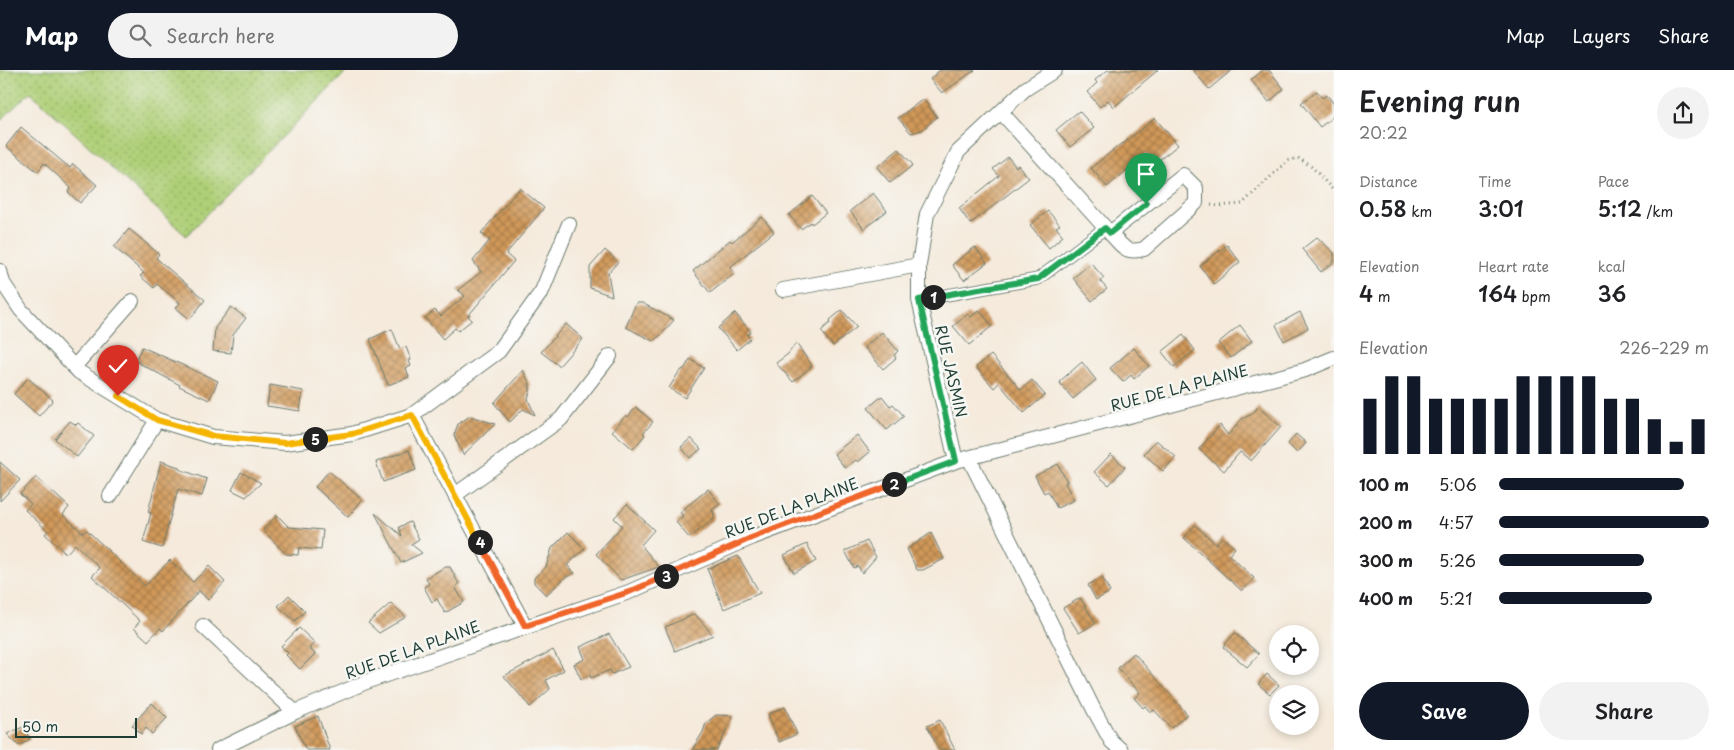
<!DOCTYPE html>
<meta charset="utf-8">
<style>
:root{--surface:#fff;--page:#f2f2f2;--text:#202124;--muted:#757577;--accent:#111827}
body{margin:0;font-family:"Playpen Sans",sans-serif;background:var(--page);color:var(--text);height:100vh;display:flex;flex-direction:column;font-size:19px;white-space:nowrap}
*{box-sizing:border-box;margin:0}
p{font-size:16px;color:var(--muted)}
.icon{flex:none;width:28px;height:28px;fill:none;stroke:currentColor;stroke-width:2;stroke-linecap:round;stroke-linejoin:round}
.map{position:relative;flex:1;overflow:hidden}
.panel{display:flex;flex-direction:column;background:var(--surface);width:400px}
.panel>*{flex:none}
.tools{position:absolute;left:1269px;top:555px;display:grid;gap:10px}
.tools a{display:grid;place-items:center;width:50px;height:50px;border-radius:50%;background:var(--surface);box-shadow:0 2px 8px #0003;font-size:25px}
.scale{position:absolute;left:15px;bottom:12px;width:122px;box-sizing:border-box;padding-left:5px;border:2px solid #1f3d34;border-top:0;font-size:14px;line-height:18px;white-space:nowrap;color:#1f3d34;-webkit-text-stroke:4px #f6f6f2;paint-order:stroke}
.pin{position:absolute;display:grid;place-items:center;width:42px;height:42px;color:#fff;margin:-51px -21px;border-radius:50% 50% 50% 0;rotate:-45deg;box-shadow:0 0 5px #0007}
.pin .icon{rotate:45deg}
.km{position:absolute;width:25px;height:25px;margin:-12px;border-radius:50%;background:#222;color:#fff;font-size:14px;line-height:25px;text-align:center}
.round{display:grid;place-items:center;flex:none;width:52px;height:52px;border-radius:26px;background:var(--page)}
.summary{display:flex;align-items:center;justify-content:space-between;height:85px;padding:0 25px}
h1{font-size:28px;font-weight:600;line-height:38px}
.figures{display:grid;grid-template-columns:repeat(3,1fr);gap:8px;height:85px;padding:5px 25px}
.figures div{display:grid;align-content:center}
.figures b{font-size:21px;font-weight:600}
.figures small{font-size:14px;font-weight:400}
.figures p{font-size:14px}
.chart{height:140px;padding:10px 25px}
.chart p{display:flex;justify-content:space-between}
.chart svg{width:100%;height:90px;margin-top:5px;stroke:var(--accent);stroke-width:6}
.button{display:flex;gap:10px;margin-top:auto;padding:10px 25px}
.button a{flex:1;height:58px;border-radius:30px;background:var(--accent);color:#fff;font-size:20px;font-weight:600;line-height:58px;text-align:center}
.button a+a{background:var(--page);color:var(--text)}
ul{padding:0 25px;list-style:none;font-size:16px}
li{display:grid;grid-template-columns:80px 60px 1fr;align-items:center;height:38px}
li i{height:12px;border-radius:6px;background:var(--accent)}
header{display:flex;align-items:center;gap:30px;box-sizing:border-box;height:70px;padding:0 25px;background:var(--accent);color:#fff}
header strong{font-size:24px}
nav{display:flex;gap:28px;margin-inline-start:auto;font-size:18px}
.search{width:350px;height:45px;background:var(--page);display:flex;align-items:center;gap:12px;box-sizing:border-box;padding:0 18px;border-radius:28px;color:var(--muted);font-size:19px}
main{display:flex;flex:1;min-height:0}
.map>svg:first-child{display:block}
.grass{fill:url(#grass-dots);stroke:#668655}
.building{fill:url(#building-cross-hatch)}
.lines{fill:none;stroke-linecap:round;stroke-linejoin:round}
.pedestrian-casing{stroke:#6a7a6e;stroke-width:13}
.minor-casing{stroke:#6a7a6e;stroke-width:16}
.path{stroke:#6a7a6e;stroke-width:3;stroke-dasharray:1 4;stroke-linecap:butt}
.pedestrian{stroke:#fff;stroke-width:11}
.minor{stroke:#fff;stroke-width:14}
.split-1-casing{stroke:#fff;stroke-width:10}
.split-2-casing{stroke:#fff;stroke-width:10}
.split-3-casing{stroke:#fff;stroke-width:10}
.split-4-casing{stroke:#fff;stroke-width:10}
.split-5-casing{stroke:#fff;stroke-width:10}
.split-6-casing{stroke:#fff;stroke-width:10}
.split-1{stroke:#22a559;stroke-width:6}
.split-2{stroke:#22a559;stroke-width:6}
.split-3{stroke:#f0652b;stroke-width:6}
.split-4{stroke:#f0652b;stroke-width:6}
.split-5{stroke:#f5b400;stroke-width:6}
.split-6{stroke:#f5b400;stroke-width:6}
.labels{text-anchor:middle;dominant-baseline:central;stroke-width:5;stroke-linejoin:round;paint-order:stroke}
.street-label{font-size:15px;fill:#1f3d34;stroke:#f6f6f2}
</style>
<header>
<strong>Map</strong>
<div class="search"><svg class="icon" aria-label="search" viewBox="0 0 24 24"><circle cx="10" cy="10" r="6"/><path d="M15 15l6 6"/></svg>Search here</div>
<nav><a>Map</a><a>Layers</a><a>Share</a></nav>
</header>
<main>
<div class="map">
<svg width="1334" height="680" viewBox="0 0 1334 680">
<defs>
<pattern id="grass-dots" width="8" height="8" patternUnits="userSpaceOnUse" patternTransform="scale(1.25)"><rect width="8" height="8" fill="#aecf76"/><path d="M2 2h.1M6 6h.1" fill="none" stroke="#8da962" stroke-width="1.8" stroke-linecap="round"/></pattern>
<pattern id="building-cross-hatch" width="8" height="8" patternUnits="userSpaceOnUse" patternTransform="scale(1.25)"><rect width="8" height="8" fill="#d09859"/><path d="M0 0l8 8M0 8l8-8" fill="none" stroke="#a87d4a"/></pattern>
</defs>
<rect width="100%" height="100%" fill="#f6f6f2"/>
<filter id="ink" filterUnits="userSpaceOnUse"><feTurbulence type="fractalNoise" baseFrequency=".02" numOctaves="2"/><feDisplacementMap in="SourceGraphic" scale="10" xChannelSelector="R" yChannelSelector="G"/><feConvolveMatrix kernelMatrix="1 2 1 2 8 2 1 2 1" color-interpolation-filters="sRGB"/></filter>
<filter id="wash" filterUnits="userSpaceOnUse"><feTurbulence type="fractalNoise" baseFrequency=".0096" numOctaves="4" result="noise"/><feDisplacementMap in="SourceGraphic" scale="20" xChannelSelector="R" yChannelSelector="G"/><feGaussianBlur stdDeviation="1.12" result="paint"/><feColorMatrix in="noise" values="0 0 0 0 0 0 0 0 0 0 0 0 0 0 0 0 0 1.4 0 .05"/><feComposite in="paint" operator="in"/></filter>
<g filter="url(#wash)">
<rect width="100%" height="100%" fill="#f5eadb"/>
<path class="grass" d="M0,0H348L186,166L30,22L0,51Z"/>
<g id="blocks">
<g class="building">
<path d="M940,0H975L942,23L930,9Z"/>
<path d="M1108,0H1158L1114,37L1108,30L1100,37L1087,22L1097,13L1095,10Z"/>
<path d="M1193,0H1232L1209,19Z"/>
<path d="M1263,0H1269L1284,19L1269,32L1251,10Z"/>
<path d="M1317,21L1322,28L1327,25L1334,34V46L1320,57L1301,33Z"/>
<path d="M923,29L937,47L922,60L911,63L898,48Z"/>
<path d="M1079,41L1094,58L1070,77L1056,60Z"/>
<path d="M1155,48L1178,75L1154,94L1146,84L1107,117L1091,98L1122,73L1123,74Z"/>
<path d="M21,57L70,98L73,94L97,115L80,133L68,122L71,118L44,93L38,102L6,76Z"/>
<path d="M899,79L913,95L890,113L877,97Z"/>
<path d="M1008,87L1016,97L1018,95L1029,108L970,154L959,138L999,106L993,99Z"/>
<path d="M520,118L544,138L506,184L514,191L468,246L472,250L458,261L455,258L443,269L425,248L435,240L441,246L465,226L458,220L481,202L473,191L490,170L481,163Z"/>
<path d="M873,123L887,141L864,159L850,141Z"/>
<path d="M812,126L826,143L812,154L811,152L801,159L789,145Z"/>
<path d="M1048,141L1060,155L1056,157L1063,166L1049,178L1030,155Z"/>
<path d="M762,147L774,162L730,197L735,203L710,223L693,201L730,170L732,172Z"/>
<path d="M129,159L159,184L156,188L205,230L190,249L176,238L180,233L157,214L154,218L140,206L144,203L114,177Z"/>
<path d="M1317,167L1334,183V192L1321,202L1302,179Z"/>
<path d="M1227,175L1240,192L1214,214L1200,196Z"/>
<path d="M975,177L987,193L964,210L952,195Z"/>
<path d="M605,180L618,192L608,203L612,226L590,218V197Z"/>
<path d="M1091,193L1104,208L1100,211L1107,219L1092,231L1073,208Z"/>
<path d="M636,233H642L674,250L661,265L653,271L626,257Z"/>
<path d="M231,237L246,248L233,265L231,283L213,281L215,258Z"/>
<path d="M842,240L857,257L833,276L821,261L831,252L830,250Z"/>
<path d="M979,240L992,256L969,275L953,256L968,244L971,247Z"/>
<path d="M1300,242L1308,258L1284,271L1276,255Z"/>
<path d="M735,243L751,262L747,265L750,269L737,280L718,258Z"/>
<path d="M566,254L583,269L559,296L541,282Z"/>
<path d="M1240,255L1252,271L1231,288L1218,273Z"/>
<path d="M392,259L400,279L406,277L411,290L409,291L411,296L406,298L409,307L388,315L370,269Z"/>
<path d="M882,262L898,281L894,285L896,288L883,299L864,277Z"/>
<path d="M1183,265L1195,280L1174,297L1162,282Z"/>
<path d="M796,273L812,296L793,312L776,293L788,284Z"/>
<path d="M142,277L218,311L209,330L179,316L180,315L135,291Z"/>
<path d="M1134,278L1149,296L1134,309L1131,305L1123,312L1110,298Z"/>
<path d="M991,285L1021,320L1032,310L1045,325L1024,343L999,313L994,318L976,297Z"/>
<path d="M690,289L704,298L685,328L669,318L679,302L685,298Z"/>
<path d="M1082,292L1096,310L1073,329L1059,312Z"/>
<path d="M523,300L530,314V321L528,329L535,345L523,339L510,352L494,333Z"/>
<path d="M28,308L53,330L39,346L14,324Z"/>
<path d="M270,315L303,321L300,341L267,336Z"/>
<path d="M882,326L890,336L893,334L904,346L887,360L868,338Z"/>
<path d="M636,337L653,352L643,363L645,365L633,379L612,361L626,345L628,347Z"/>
<path d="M1258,337L1281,357L1251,391L1240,382L1224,401L1199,379L1220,355L1228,365L1242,349L1252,344Z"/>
<path d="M470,346L495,354L463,385L454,365L458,354Z"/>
<path d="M70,351L76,355L78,353L94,366L77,387L55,369Z"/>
<path d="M1296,364L1306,373L1297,383L1288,374Z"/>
<path d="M857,365L870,382L858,392L856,390L845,398L834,384Z"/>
<path d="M691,368L701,379L690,388L681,377Z"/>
<path d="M1156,370L1176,387L1163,401L1144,384Z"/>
<path d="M409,380L416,400L383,412L376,392Z"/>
<path d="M1111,384L1125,397L1109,415L1094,402Z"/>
<path d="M161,391L179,397V399L207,409L202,426L178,419L162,478L143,472L151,443L148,442Z"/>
<path d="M0,392L20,410L0,431Z"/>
<path d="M1058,394L1067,412L1065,413L1074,430L1057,438L1048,421L1044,423L1035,406Z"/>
<path d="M329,401L362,430L348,447L315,417Z"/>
<path d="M241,402L261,413L246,427L232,420Z"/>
<path d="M36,407L69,437L63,445L83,463L87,460L145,516L170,490L193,512L209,496L225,512L208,530L199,521L163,561L160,558L148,571L134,558L140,551L92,506L100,498L75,474L66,484L45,464L48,461L25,440L31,434L20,424Z"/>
<path d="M708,419L720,434L712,440L714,444V449L689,468L676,452L683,446L680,442Z"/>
<path d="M627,434L654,460L641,475L659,497L621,510L596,484L622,456L614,448Z"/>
<path d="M375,443L402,466L399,457L410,452L419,469L411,474L422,483L401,493Z"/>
<path d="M277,445L289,457L323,460L321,480L299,478L298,485L286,484L263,460Z"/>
<path d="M1195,455L1216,474L1222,467L1235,478L1229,485L1254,508L1242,521L1184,468Z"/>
<path d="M568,462L585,479L567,495L575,503L566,507L546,525L534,513V508L546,497L552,478Z"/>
<path d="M931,463L944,489L923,500H917L907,479Z"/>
<path d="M867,471L876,487L862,503L858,496L854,498L845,481Z"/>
<path d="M807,474L816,491L794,503L784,485Z"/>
<path d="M738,486L760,523L724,539L707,499Z"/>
<path d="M445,497H450L459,514L455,517L464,532L445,543L437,529L432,532L424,517L429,514L426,508Z"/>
<path d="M1102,507L1110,522L1096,530L1088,515Z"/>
<path d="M289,525L305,541L295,551L278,536Z"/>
<path d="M1080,528L1096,553L1079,563L1063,538Z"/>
<path d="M391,533L406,547L379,563L368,553Z"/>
<path d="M695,544L713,565L675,581L665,557Z"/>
<path d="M299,558L315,573L309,578L315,584L300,599L286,585L288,583L281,576Z"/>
<path d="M1235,563L1259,584L1247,597L1223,577Z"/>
<path d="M609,564L629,597L612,604L610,600L591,608L590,605L581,609L574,594L585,589L580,577Z"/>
<path d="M553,580L564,600L546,610L550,619L530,637L504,606Z"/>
<path d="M1134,583L1187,644L1171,658L1154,640L1151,643L1145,636L1143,638L1134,628L1140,623L1118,598Z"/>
<path d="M1267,604L1279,615L1270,624L1258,614Z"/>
<path d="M152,633L167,648L152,664L146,658L141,664L132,655Z"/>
<path d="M785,637L797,664L779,672L768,644Z"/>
<path d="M716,645L733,646L717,680H692L703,662L706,653Z"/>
<path d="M318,646L330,680H306L295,656Z"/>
<path d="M940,650L955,680H939L927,656Z"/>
<path d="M23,657L30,669L19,676L7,664Z"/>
</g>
</g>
</g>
<g filter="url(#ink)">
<use href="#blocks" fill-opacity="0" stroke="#6a7a6e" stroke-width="1"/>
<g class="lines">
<defs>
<path id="pedestrian" d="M919,230L1038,209L1105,158"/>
<g id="minor">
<path d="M1001,42L1110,163C1123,176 1124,184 1144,179L1196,133V118L1183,105L1110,163"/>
<path d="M0,201L3,213L21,240L79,302L157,350L213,367L285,373L352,364L412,345L499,281L542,221L569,154"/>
<path d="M783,220L919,195"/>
<path d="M74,297L132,231"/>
<path d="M412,345L525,556"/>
<path d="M969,388L1094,640L1111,671L1121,680"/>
<path d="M956,391L919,230V195L927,144L958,82L1025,19L1055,0"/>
<path d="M455,425L561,349L610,286"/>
<path d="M110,426L157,350"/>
<path d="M203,556L295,642"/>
<path d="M218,680L295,642L371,610L629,522L751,468L956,391L1305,300L1334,288"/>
</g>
</defs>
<use href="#pedestrian" class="pedestrian-casing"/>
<use href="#minor" class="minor-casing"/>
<path class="path" d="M1211,135L1218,136L1242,134L1287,91L1298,88L1312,97L1334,121"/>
<use href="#pedestrian" class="pedestrian"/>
<use href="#minor" class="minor"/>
</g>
</g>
<g class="lines" filter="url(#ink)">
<defs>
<path id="split-1" d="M933,227L1038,209L1105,158L1110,163L1146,134"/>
<path id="split-2" d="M894,414L956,391L919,230L933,227"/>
<path id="split-3" d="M666,506L751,468L894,414"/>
<path id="split-4" d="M480,472L525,556L629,522L666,506"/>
<path id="split-5" d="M315,369L352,364L412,345L480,472"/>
<path id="split-6" d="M118,326L157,350L213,366L285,373L315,369"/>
</defs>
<use href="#split-1" class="split-1-casing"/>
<use href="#split-2" class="split-2-casing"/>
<use href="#split-3" class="split-3-casing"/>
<use href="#split-4" class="split-4-casing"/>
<use href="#split-5" class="split-5-casing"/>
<use href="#split-6" class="split-6-casing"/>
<use href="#split-1" class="split-1"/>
<use href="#split-2" class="split-2"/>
<use href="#split-3" class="split-3"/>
<use href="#split-4" class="split-4"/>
<use href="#split-5" class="split-5"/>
<use href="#split-6" class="split-6"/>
</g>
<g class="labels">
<g class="street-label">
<text transform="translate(952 301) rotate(77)">RUE JASMIN</text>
<text transform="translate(1179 317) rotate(-15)">RUE DE LA PLAINE</text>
<text transform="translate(791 437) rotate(-21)">RUE DE LA PLAINE</text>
<text transform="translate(412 579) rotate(-20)">RUE DE LA PLAINE</text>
</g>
</g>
</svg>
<div class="tools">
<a><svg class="icon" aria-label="locate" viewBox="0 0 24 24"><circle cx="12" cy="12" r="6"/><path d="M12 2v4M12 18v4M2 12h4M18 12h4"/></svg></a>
<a><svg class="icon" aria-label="layers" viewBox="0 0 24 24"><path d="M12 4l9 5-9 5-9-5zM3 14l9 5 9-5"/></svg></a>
</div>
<div class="scale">50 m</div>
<div class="pin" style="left:1146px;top:134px;background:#1e9e55"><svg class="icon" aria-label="arrive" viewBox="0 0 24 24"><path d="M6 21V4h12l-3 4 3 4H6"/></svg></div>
<div class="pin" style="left:118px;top:326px;background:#d93025"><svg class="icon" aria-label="check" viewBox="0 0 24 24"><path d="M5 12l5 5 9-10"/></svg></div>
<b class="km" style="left:933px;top:227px">1</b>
<b class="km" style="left:894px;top:414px">2</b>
<b class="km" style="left:666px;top:506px">3</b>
<b class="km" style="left:480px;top:472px">4</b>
<b class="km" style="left:315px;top:369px">5</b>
</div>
<section class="panel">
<div class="summary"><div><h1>Evening run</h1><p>20:22</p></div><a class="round"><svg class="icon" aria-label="share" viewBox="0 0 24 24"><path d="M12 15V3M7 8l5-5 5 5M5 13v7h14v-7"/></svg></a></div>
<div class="figures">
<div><p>Distance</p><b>0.58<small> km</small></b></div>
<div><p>Time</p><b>3:01</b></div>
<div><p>Pace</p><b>5:12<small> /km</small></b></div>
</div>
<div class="figures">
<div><p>Elevation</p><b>4<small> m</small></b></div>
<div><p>Heart rate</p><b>164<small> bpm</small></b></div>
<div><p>kcal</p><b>36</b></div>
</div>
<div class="chart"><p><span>Elevation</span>226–229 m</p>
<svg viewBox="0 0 160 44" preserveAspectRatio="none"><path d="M5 44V17M15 44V6M25 44V6M35 44V17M45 44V17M55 44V17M65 44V17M75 44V6M85 44V6M95 44V6M105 44V6M115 44V17M125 44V17M135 44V27M145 44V38M155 44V27"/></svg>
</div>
<ul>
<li><b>100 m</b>5:06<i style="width:88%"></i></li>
<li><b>200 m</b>4:57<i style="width:100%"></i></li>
<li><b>300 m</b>5:26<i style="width:69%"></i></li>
<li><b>400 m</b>5:21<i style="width:73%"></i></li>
</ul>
<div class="button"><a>Save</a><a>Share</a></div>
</section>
</main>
